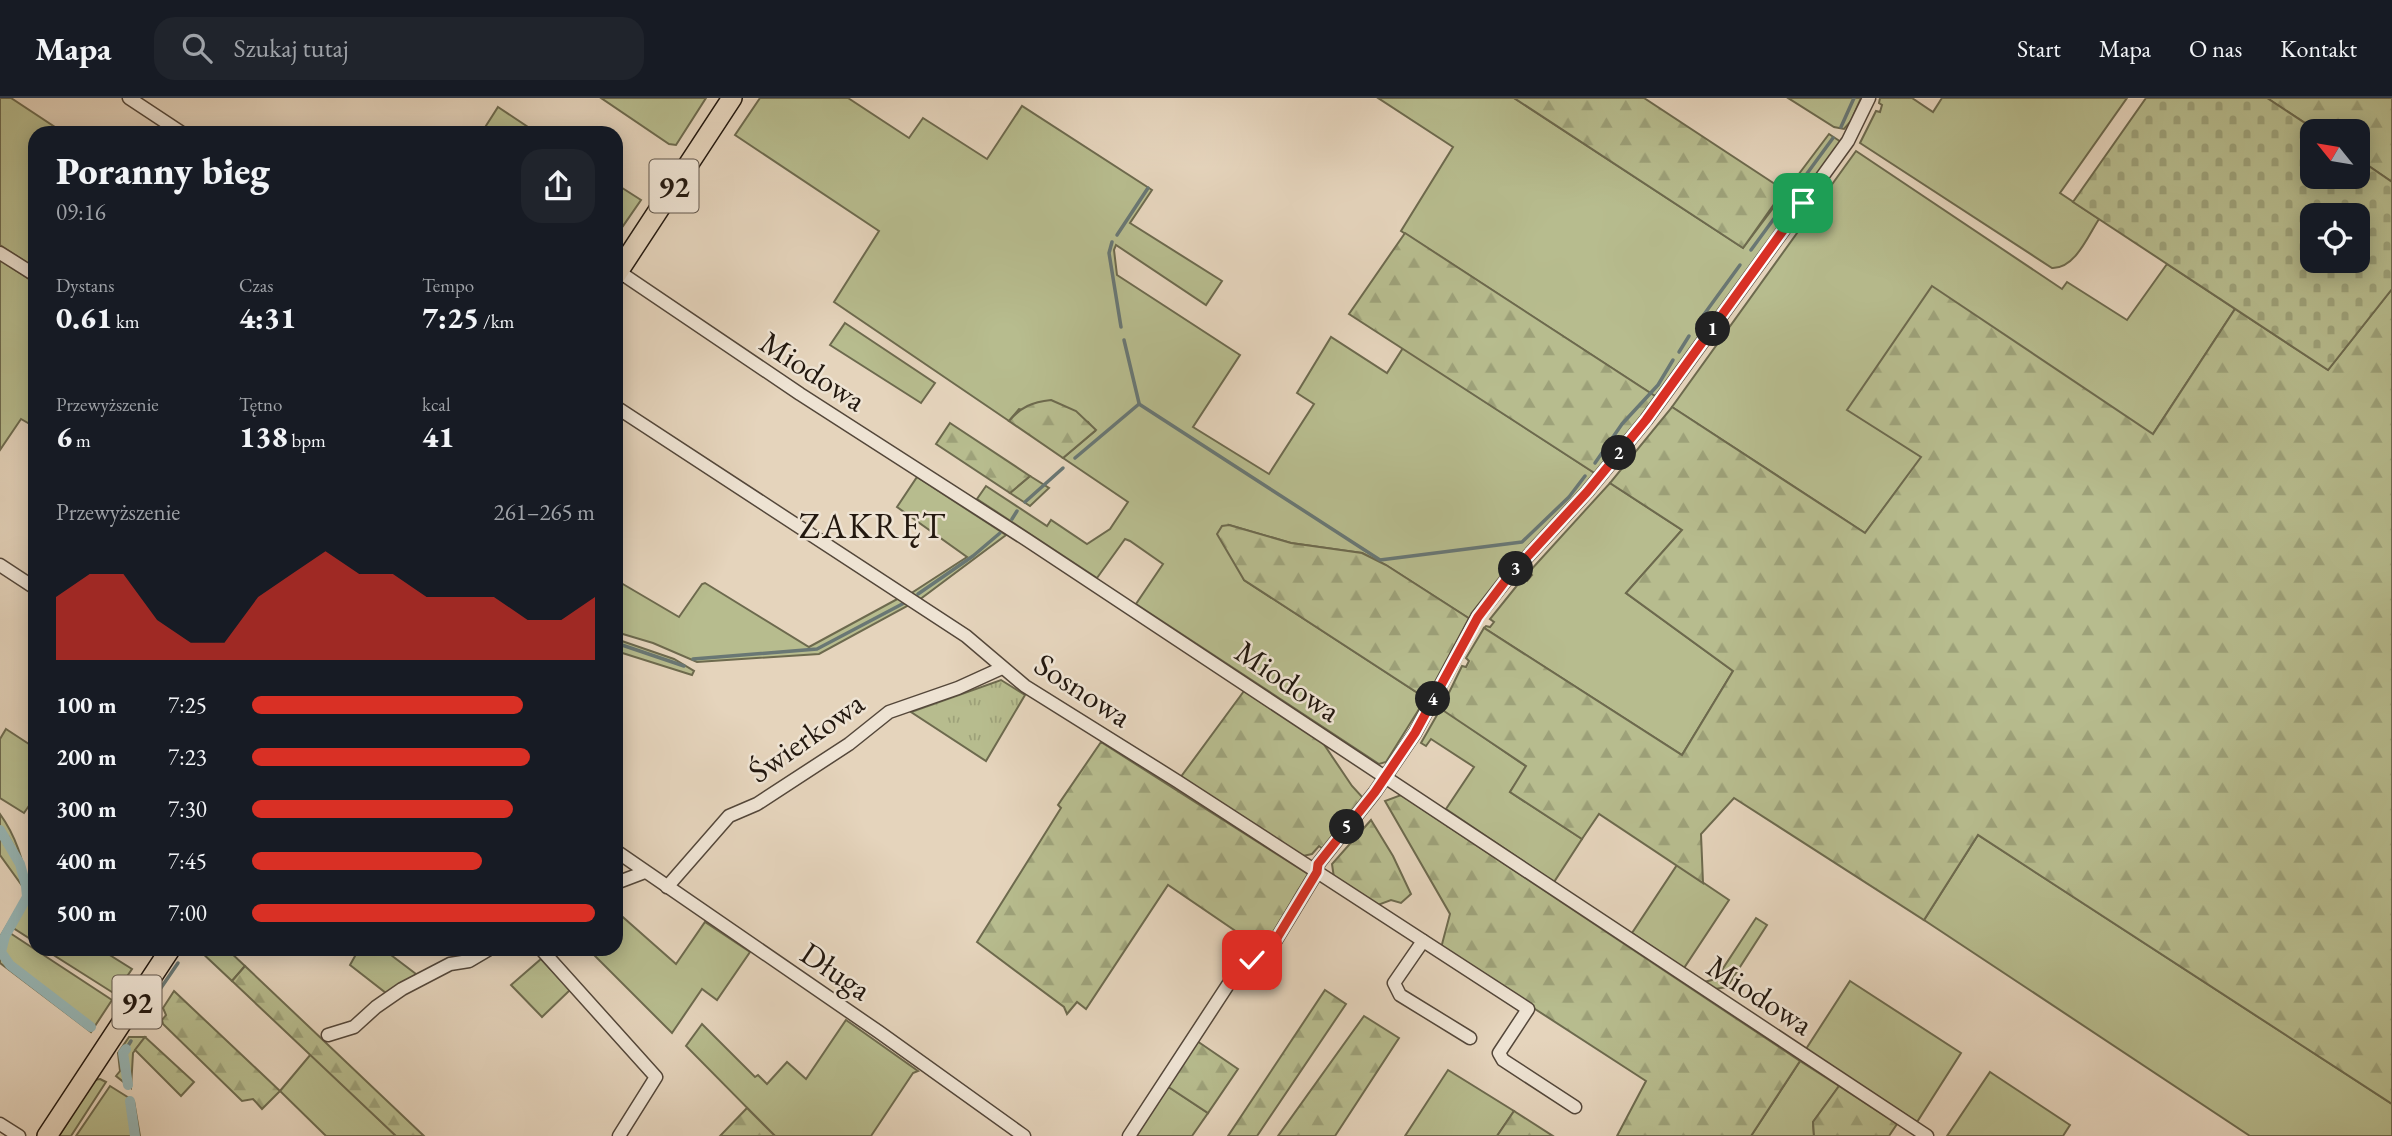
<!DOCTYPE html>
<html lang="pl">
<meta charset="utf-8">
<style>
:root{--surface:#171b24;--page:#20242c;--text:#f1f3f6;--muted:#9ea1a6;--line:#363941;--accent:#d93025}
body{margin:0;font-family:"EB Garamond",serif;background:var(--page);color:var(--text);height:100vh;display:flex;flex-direction:column;font-size:26px;white-space:nowrap}
*{box-sizing:border-box;margin:0}
p{font-size:23px;color:var(--muted)}
.icon{flex:none;width:38px;height:38px;fill:none;stroke:currentColor;stroke-width:2;stroke-linecap:round;stroke-linejoin:round}
.map{position:relative;flex:1;overflow:hidden}
.side{position:absolute;left:28px;top:28px;width:595px;height:830px;display:flex;flex-direction:column;background:var(--surface);border-radius:21px;box-shadow:0 4px 18px #0003}
.side>*{flex:none}
.needle{width:46px;rotate:300deg}
.tools{position:absolute;left:2300px;top:21px;display:grid;gap:14px}
.tools a{display:grid;place-items:center;width:70px;height:70px;border-radius:14px;background:var(--surface);box-shadow:0 4px 18px #0003;font-size:35px}
.pin{position:absolute;display:grid;place-items:center;width:60px;height:60px;color:#fff;margin:-30px;border-radius:14px;box-shadow:0 4px 10px #0006}
.km{position:absolute;width:35px;height:35px;margin:-18px;border-radius:50%;background:#222;color:#fff;font-size:19px;line-height:35px;text-align:center}
.round{display:grid;place-items:center;flex:none;width:74px;height:74px;border-radius:21px;background:var(--page)}
.headline{display:flex;align-items:center;justify-content:space-between;height:119px;padding:0 28px}
h1{font-size:38px;font-weight:800;line-height:52px}
.figures{display:grid;grid-template-columns:repeat(3,1fr);gap:10px;height:119px;padding:7px 28px}
.figures div{display:grid;align-content:center}
.figures b{font-size:30px;font-weight:800}
.figures small{font-size:19px;font-weight:400}
.figures p{font-size:19px}
.chart{height:196px;padding:14px 28px}
.chart p{display:flex;justify-content:space-between}
.chart svg{width:100%;height:126px;margin-top:7px;fill:var(--accent);opacity:.7}
ul{padding:0 28px;list-style:none;font-size:23px}
li{display:grid;grid-template-columns:112px 84px 1fr;align-items:center;height:52px}
li i{height:18px;border-radius:9px;background:var(--accent)}
header{display:flex;align-items:center;gap:42px;box-sizing:border-box;height:98px;padding:0 35px;background:var(--surface);border-bottom:2px solid var(--line)}
header strong{font-size:33px}
nav{display:flex;gap:38px;margin-inline-start:auto;font-size:24px}
.search{width:490px;height:63px;background:var(--page);display:flex;align-items:center;gap:18px;box-sizing:border-box;padding:0 24px;border-radius:21px;color:var(--muted);font-size:26px}
.map>svg:first-child{display:block}
.grass{fill:#b7bc8e;stroke:#6d6a4e;stroke-width:2}
.forest{fill:url(#forest-firs);stroke:#6d6a4e;stroke-width:2}
.cemetery{fill:url(#cemetery-stones);stroke:#6d6a4e;stroke-width:2;fill-rule:evenodd}
.park{fill:url(#park-tufts);stroke:#6d6a4e;stroke-width:2}
.lines{fill:none;stroke-linecap:round;stroke-linejoin:round}
.stream{stroke:#697774;stroke-width:3.5}
.canal{stroke:#97b7b7;stroke-width:10}
.street-casing{stroke:#54473a;stroke-width:15}
.primary-casing{stroke:#23180f;stroke-width:22}
.street{stroke:#eee3d3;stroke-width:12}
.primary{stroke:#e5d4bc;stroke-width:19}
.route-casing{stroke:#fff;stroke-width:14}
.route{stroke:#d93025;stroke-width:9}
.labels{text-anchor:middle;dominant-baseline:central;stroke-width:5;stroke-linejoin:round;paint-order:stroke}
.shield{fill:#eee3d3;stroke:#60554a;stroke-width:2}
.shield-label{font-size:30px;font-weight:bold;fill:#23180f}
.street-label{font-size:32px;fill:#23180f;stroke:#eee3d3}
.quarter-label{font-size:35px;letter-spacing:2px;fill:#23180f;stroke:#eee3d3}
</style>
<header>
<strong>Mapa</strong>
<div class="search"><svg class="icon" aria-label="search" viewBox="0 0 24 24"><circle cx="10" cy="10" r="6"/><path d="M15 15l6 6"/></svg>Szukaj tutaj</div>
<nav><a>Start</a><a>Mapa</a><a>O nas</a><a>Kontakt</a></nav>
</header>
<div class="map">
<svg width="2392" height="1038" viewBox="0 0 2392 1038">
<defs>
<pattern id="forest-firs" width="22" height="20" patternUnits="userSpaceOnUse" patternTransform="scale(1.75)"><rect width="22" height="20" fill="#b7bc8e"/><path d="M5 1l3.5 6h-7zM16 11l3.5 6h-7z" fill="#9da179"/></pattern>
<pattern id="cemetery-stones" width="16" height="16" patternUnits="userSpaceOnUse" patternTransform="scale(1.75)"><rect width="16" height="16" fill="#b7bc8e"/><path d="M2 7V4a2 2 0 0 1 4 0v3zM10 15v-3a2 2 0 0 1 4 0v3z" fill="#9da179"/></pattern>
<pattern id="park-tufts" width="24" height="20" patternUnits="userSpaceOnUse" patternTransform="scale(1.75)"><rect width="24" height="20" fill="#b7bc8e"/><path d="M3 7l-1-3M5 7V3M7 7l1-3M15 17l-1-3M17 17v-4M19 17l1-3" fill="none" stroke="#9da179"/></pattern>
</defs>
<rect width="100%" height="100%" fill="#e5d4bc"/>
<filter id="stains"><feTurbulence type="fractalNoise" baseFrequency=".00286" numOctaves="4"/><feColorMatrix values="0 0 0 0 .2 0 0 0 0 .09 0 0 0 0 .02 0 0 0 .5 -.17"/></filter>
<radialGradient id="worn" r=".72"><stop offset=".6" stop-color="#630" stop-opacity="0"/><stop offset="1" stop-color="#630" stop-opacity=".3"/></radialGradient>
<g class="grass">
<path d="M0,0H11L64,35H35V170L0,147Z"/>
<path d="M601,0H706L676,47L669,46Z"/>
<path d="M760,0H848L909,40L923,20L987,61L1022,8L1152,92L1130,125L1222,183L1206,207L1116,147L1114,152L1117,177L1240,257L1193,329L1269,376L1314,306L1297,295L1331,239L1387,275L1403,250L1596,376L1470,521L1386,467L1362,455L1291,445L1229,427L1244,482L1427,601L1425,606L1421,608L1386,664L1379,666L1136,506L1163,466L1130,443L1125,441L1097,480L977,401L986,388L1047,428L1051,422L1087,446L1110,431L1128,404L1063,360L1095,333L1088,324L1019,311L1009,323L834,204L879,133L735,37Z"/>
<path d="M1378,0H1514L1743,150L1829,36L1841,44L1658,300L1401,133L1453,49Z"/>
<path d="M1788,0H1861L1851,23L1844,31L1834,29Z"/>
<path d="M1880,0H1912L1933,14L1942,0H2127L2060,95L2099,121C2088,138 2075,171 2052,170L1860,45L1876,13L1880,14L1882,7L1879,5Z"/>
<path d="M498,9L537,35H484L482,34Z"/>
<path d="M1856,53L2062,191L2067,184L2127,222L2167,166L2235,211L2153,336L1848,312L1922,359L1865,435L1672,309Z"/>
<path d="M616,86L641,102L623,128L616,123Z"/>
<path d="M0,162L35,185V329L21,321L0,352Z"/>
<path d="M845,225L935,285L921,305L830,247Z"/>
<path d="M1030,378L1049,390L1030,408L1010,395Z"/>
<path d="M917,379L1006,437L919,502L910,496L967,459L897,409Z"/>
<path d="M1610,385L1682,432L1626,495L1733,573L1682,657L1484,530L1486,528L1490,529L1494,524L1490,521L1523,480L1527,483L1532,477L1529,474Z"/>
<path d="M616,482L679,519L702,486L705,485L809,549L901,499L911,506L819,556L697,564L653,545L616,534Z"/>
<path d="M616,541L674,561L694,573L692,577L616,553Z"/>
<path d="M1441,610L1527,669L1510,694L1582,741L1554,784L1446,711L1474,669L1431,641L1426,648L1421,645Z"/>
<path d="M6,631L35,650V699L24,715L0,700V641Z"/>
<path d="M1978,737L2392,1006V1038H2250L1924,822Z"/>
<path d="M1677,767L1729,802L1684,870L1632,835Z"/>
<path d="M23,789H28L31,799L28,803L35,808V844L13,830L10,835L112,902L91,934L0,865V839L23,800Z"/>
<path d="M616,813L676,866L705,824L750,854L717,902L702,891L672,935L588,851L616,850Z"/>
<path d="M1756,820L1767,827L1727,889L1715,891L1704,884L1716,881Z"/>
<path d="M44,851H100L132,871L115,896Z"/>
<path d="M200,851H227L245,868L232,883L199,852Z"/>
<path d="M359,851H383L420,879L386,895L350,867Z"/>
<path d="M541,861L570,892L542,919L511,887Z"/>
<path d="M1850,883L1961,955L1917,1024L1806,951Z"/>
<path d="M846,922L918,973L913,975L871,1038H775L686,948L702,926L755,979L758,977L767,986L787,964L806,981Z"/>
<path d="M129,939H145L133,955L131,990L116,978L120,973L118,955Z"/>
<path d="M311,956L396,1038H326L280,993Z"/>
<path d="M1800,963L1839,988L1813,1024L1814,1038H1751Z"/>
<path d="M1448,972L1514,1013L1497,1038H1405Z"/>
<path d="M1990,974L2070,1027L2063,1038H1947Z"/>
<path d="M100,981L106,984L71,1038H59L94,982Z"/>
<path d="M110,988L134,1003L140,1038H76Z"/>
<path d="M1167,988L1208,1015L1192,1038H1134Z"/>
</g>
<g class="forest">
<path d="M1514,0H1644L1784,92L1743,150Z"/>
<path d="M2267,0H2392V84L2357,60V33H2317Z"/>
<path d="M1405,135L1658,300L1596,376L1349,216Z"/>
<path d="M1932,188L2153,336L2235,211L2328,272L2392,191V1006L1978,737L1924,822L1734,700L1701,736L1703,785L1599,716L1582,741L1510,694L1526,668L1441,611L1462,568L1466,569L1469,563L1466,560L1484,530L1682,657L1733,573L1626,495L1682,432L1610,385L1672,309L1865,435L1921,359L1847,312Z"/>
<path d="M1051,302L1076,313L1096,332L1063,360L1009,323C1021,309 1032,304 1051,302Z"/>
<path d="M950,325L1030,378L1010,395L936,346Z"/>
<path d="M1229,427L1291,445L1362,455L1386,467L1470,521L1427,601L1244,482L1217,436L1222,428Z"/>
<path d="M1244,593L1323,645L1352,688L1364,701L1323,751L1319,748L1312,756L1303,758L1180,680Z"/>
<path d="M1101,644L1308,776L1271,838L1259,849L1168,787L1086,911L1077,904L1067,916L1064,909L977,844L1061,710L1058,707Z"/>
<path d="M1401,697L1800,963L1751,1038H1617L1646,983L1441,850L1450,816L1385,703Z"/>
<path d="M0,716C16,738 23,762 28,789H23L0,757Z"/>
<path d="M1371,722L1393,758L1411,796L1401,805L1391,802L1378,807L1334,780L1332,766Z"/>
<path d="M245,868L424,1038H396L232,883Z"/>
<path d="M1325,892L1346,906L1257,1038H1228Z"/>
<path d="M174,893L280,993L262,1011L253,1001L242,1003L163,926L162,922L166,917L163,910Z"/>
<path d="M1364,918L1399,940L1335,1038H1278Z"/>
<path d="M145,939L194,984L181,998L135,952Z"/>
<path d="M1197,943L1238,971L1208,1015L1167,988Z"/>
<path d="M1839,988L1897,1026L1889,1038H1814L1813,1024Z"/>
<path d="M747,1010L775,1038H720Z"/>
<path d="M1514,1013L1553,1038H1497Z"/>
</g>
<path class="cemetery" d="M2146,0H2267L2317,33H2312V79H2357V60L2392,84V191L2328,272L2073,104ZM2312,117H2357V163H2312Z"/>
<path class="park" d="M1001,582L1025,597L986,663L911,614Z"/>
<g class="lines">
<g class="stream">
<path d="M1841,29L1854,0"/>
<path d="M1117,137L1148,90"/>
<path d="M1112,144L1109,155L1121,229"/>
<path d="M1751,152L1833,40"/>
<path d="M1697,226L1740,167"/>
<path d="M1124,242L1139,305"/>
<path d="M1679,254L1689,238"/>
<path d="M1075,360L1139,306L1380,462L1522,444L1569,399L1585,378"/>
<path d="M1595,365L1622,326L1658,287L1673,262"/>
<path d="M1025,404L1063,370"/>
<path d="M1012,421L1017,413"/>
<path d="M918,496L973,458L1000,435"/>
<path d="M616,545L684,568"/>
<path d="M693,561L817,551L906,504"/>
<path d="M184,855L187,850"/>
<path d="M152,903L178,865"/>
<path d="M126,951L131,943"/>
</g>
<g class="canal">
<path d="M0,732L20,766L26,788L27,799L5,838L1,854L10,867L91,929"/>
<path d="M126,951L123,955L128,987"/>
<path d="M130,1003L135,1038"/>
</g>
<defs>
<g id="street">
<path d="M129,0L182,35"/>
<path d="M0,155L35,177"/>
<path d="M618,173L800,296L1027,442L1927,1038"/>
<path d="M616,309L966,538L1025,588L1177,683L1528,911L1499,955L1503,962L1575,1009"/>
<path d="M0,467L35,490"/>
<path d="M616,753L879,934L1024,1038"/>
<path d="M616,785L645,774"/>
<path d="M667,789L729,718L757,706L849,646L889,614L958,590L1002,570"/>
<path d="M1423,843L1394,885L1400,897L1470,940"/>
<path d="M540,850L656,979L619,1038"/>
<path d="M328,937L354,929L376,909L402,891L450,866L469,863L491,850"/>
<path d="M0,1026L19,1038"/>
<path d="M1129,1038L1237,873L1271,850L1317,774L1318,766L1375,694L1415,635L1477,519L1506,482L1587,394L1646,322L1848,43L1869,0"/>
</g>
<g id="primary">
<path d="M616,177L732,0"/>
<path d="M47,1038L171,850"/>
</g>
</defs>
<use href="#street" class="street-casing"/>
<use href="#primary" class="primary-casing"/>
<use href="#street" class="street"/>
<use href="#primary" class="primary"/>
</g>
<g class="lines">
<defs>
<path id="route" d="M1252,862L1271,850L1317,774L1318,766L1375,694L1415,635L1478,519L1506,482L1587,394L1646,322L1803,105"/>
</defs>
<use href="#route" class="route-casing"/>
<use href="#route" class="route"/>
</g>
<g class="labels">
<g class="shield">
<rect x="649.5" y="61.5" width="49" height="53" rx="5"/>
<rect x="112.5" y="877.5" width="49" height="53" rx="5"/>
</g>
<g class="shield-label">
<text x="674" y="88">92</text>
<text x="137" y="904">92</text>
</g>
<g class="street-label">
<text transform="translate(813 273) rotate(33)">Miodowa</text>
<text transform="translate(1288 583) rotate(34)">Miodowa</text>
<text transform="translate(1083 592) rotate(33)">Sosnowa</text>
<text transform="translate(806 639) rotate(-35)">Świerkowa</text>
<text transform="translate(836 873) rotate(34)">Długa</text>
<text transform="translate(1760 897) rotate(33)">Miodowa</text>
</g>
<g class="quarter-label">
<text x="873" y="427">ZAKRĘT</text>
</g>
</g>
<rect width="100%" height="100%" filter="url(#stains)"/>
<rect width="100%" height="100%" fill="url(#worn)"/>
</svg>
<div class="tools">
<a><svg class="needle" viewBox="-14 -14 28 28"><path d="M0-13l5 13h-10z" fill="#e53935"/><path d="M0 13l5-13h-10z" fill="#9ea1a6"/></svg></a>
<a><svg class="icon" aria-label="locate" viewBox="0 0 24 24"><circle cx="12" cy="12" r="6"/><path d="M12 2v4M12 18v4M2 12h4M18 12h4"/></svg></a>
</div>
<div class="pin" style="left:1803px;top:105px;background:#1e9e55"><svg class="icon" aria-label="arrive" viewBox="0 0 24 24"><path d="M6 21V4h12l-3 4 3 4H6"/></svg></div>
<div class="pin" style="left:1252px;top:862px;background:#d93025"><svg class="icon" aria-label="check" viewBox="0 0 24 24"><path d="M5 12l5 5 9-10"/></svg></div>
<b class="km" style="left:1713px;top:231px">1</b>
<b class="km" style="left:1619px;top:355px">2</b>
<b class="km" style="left:1516px;top:471px">3</b>
<b class="km" style="left:1433px;top:601px">4</b>
<b class="km" style="left:1347px;top:729px">5</b>
<section class="side">
<div class="headline"><div><h1>Poranny bieg</h1><p>09:16</p></div><a class="round"><svg class="icon" aria-label="share" viewBox="0 0 24 24"><path d="M12 15V3M7 8l5-5 5 5M5 13v7h14v-7"/></svg></a></div>
<div class="figures">
<div><p>Dystans</p><b>0.61<small> km</small></b></div>
<div><p>Czas</p><b>4:31</b></div>
<div><p>Tempo</p><b>7:25<small> /km</small></b></div>
</div>
<div class="figures">
<div><p>Przewyższenie</p><b>6<small> m</small></b></div>
<div><p>Tętno</p><b>138<small> bpm</small></b></div>
<div><p>kcal</p><b>41</b></div>
</div>
<div class="chart"><p><span>Przewyższenie</span>261–265 m</p>
<svg viewBox="0 0 160 44" preserveAspectRatio="none"><path d="M0 44V22L10 14L20 14L30 30L40 38L50 38L60 22L70 14L80 6L90 14L100 14L110 22L120 22L130 22L140 30L150 30L160 22V44z"/></svg>
</div>
<ul>
<li><b>100 m</b>7:25<i style="width:79%"></i></li>
<li><b>200 m</b>7:23<i style="width:81%"></i></li>
<li><b>300 m</b>7:30<i style="width:76%"></i></li>
<li><b>400 m</b>7:45<i style="width:67%"></i></li>
<li><b>500 m</b>7:00<i style="width:100%"></i></li>
</ul>
</section>
</div>
